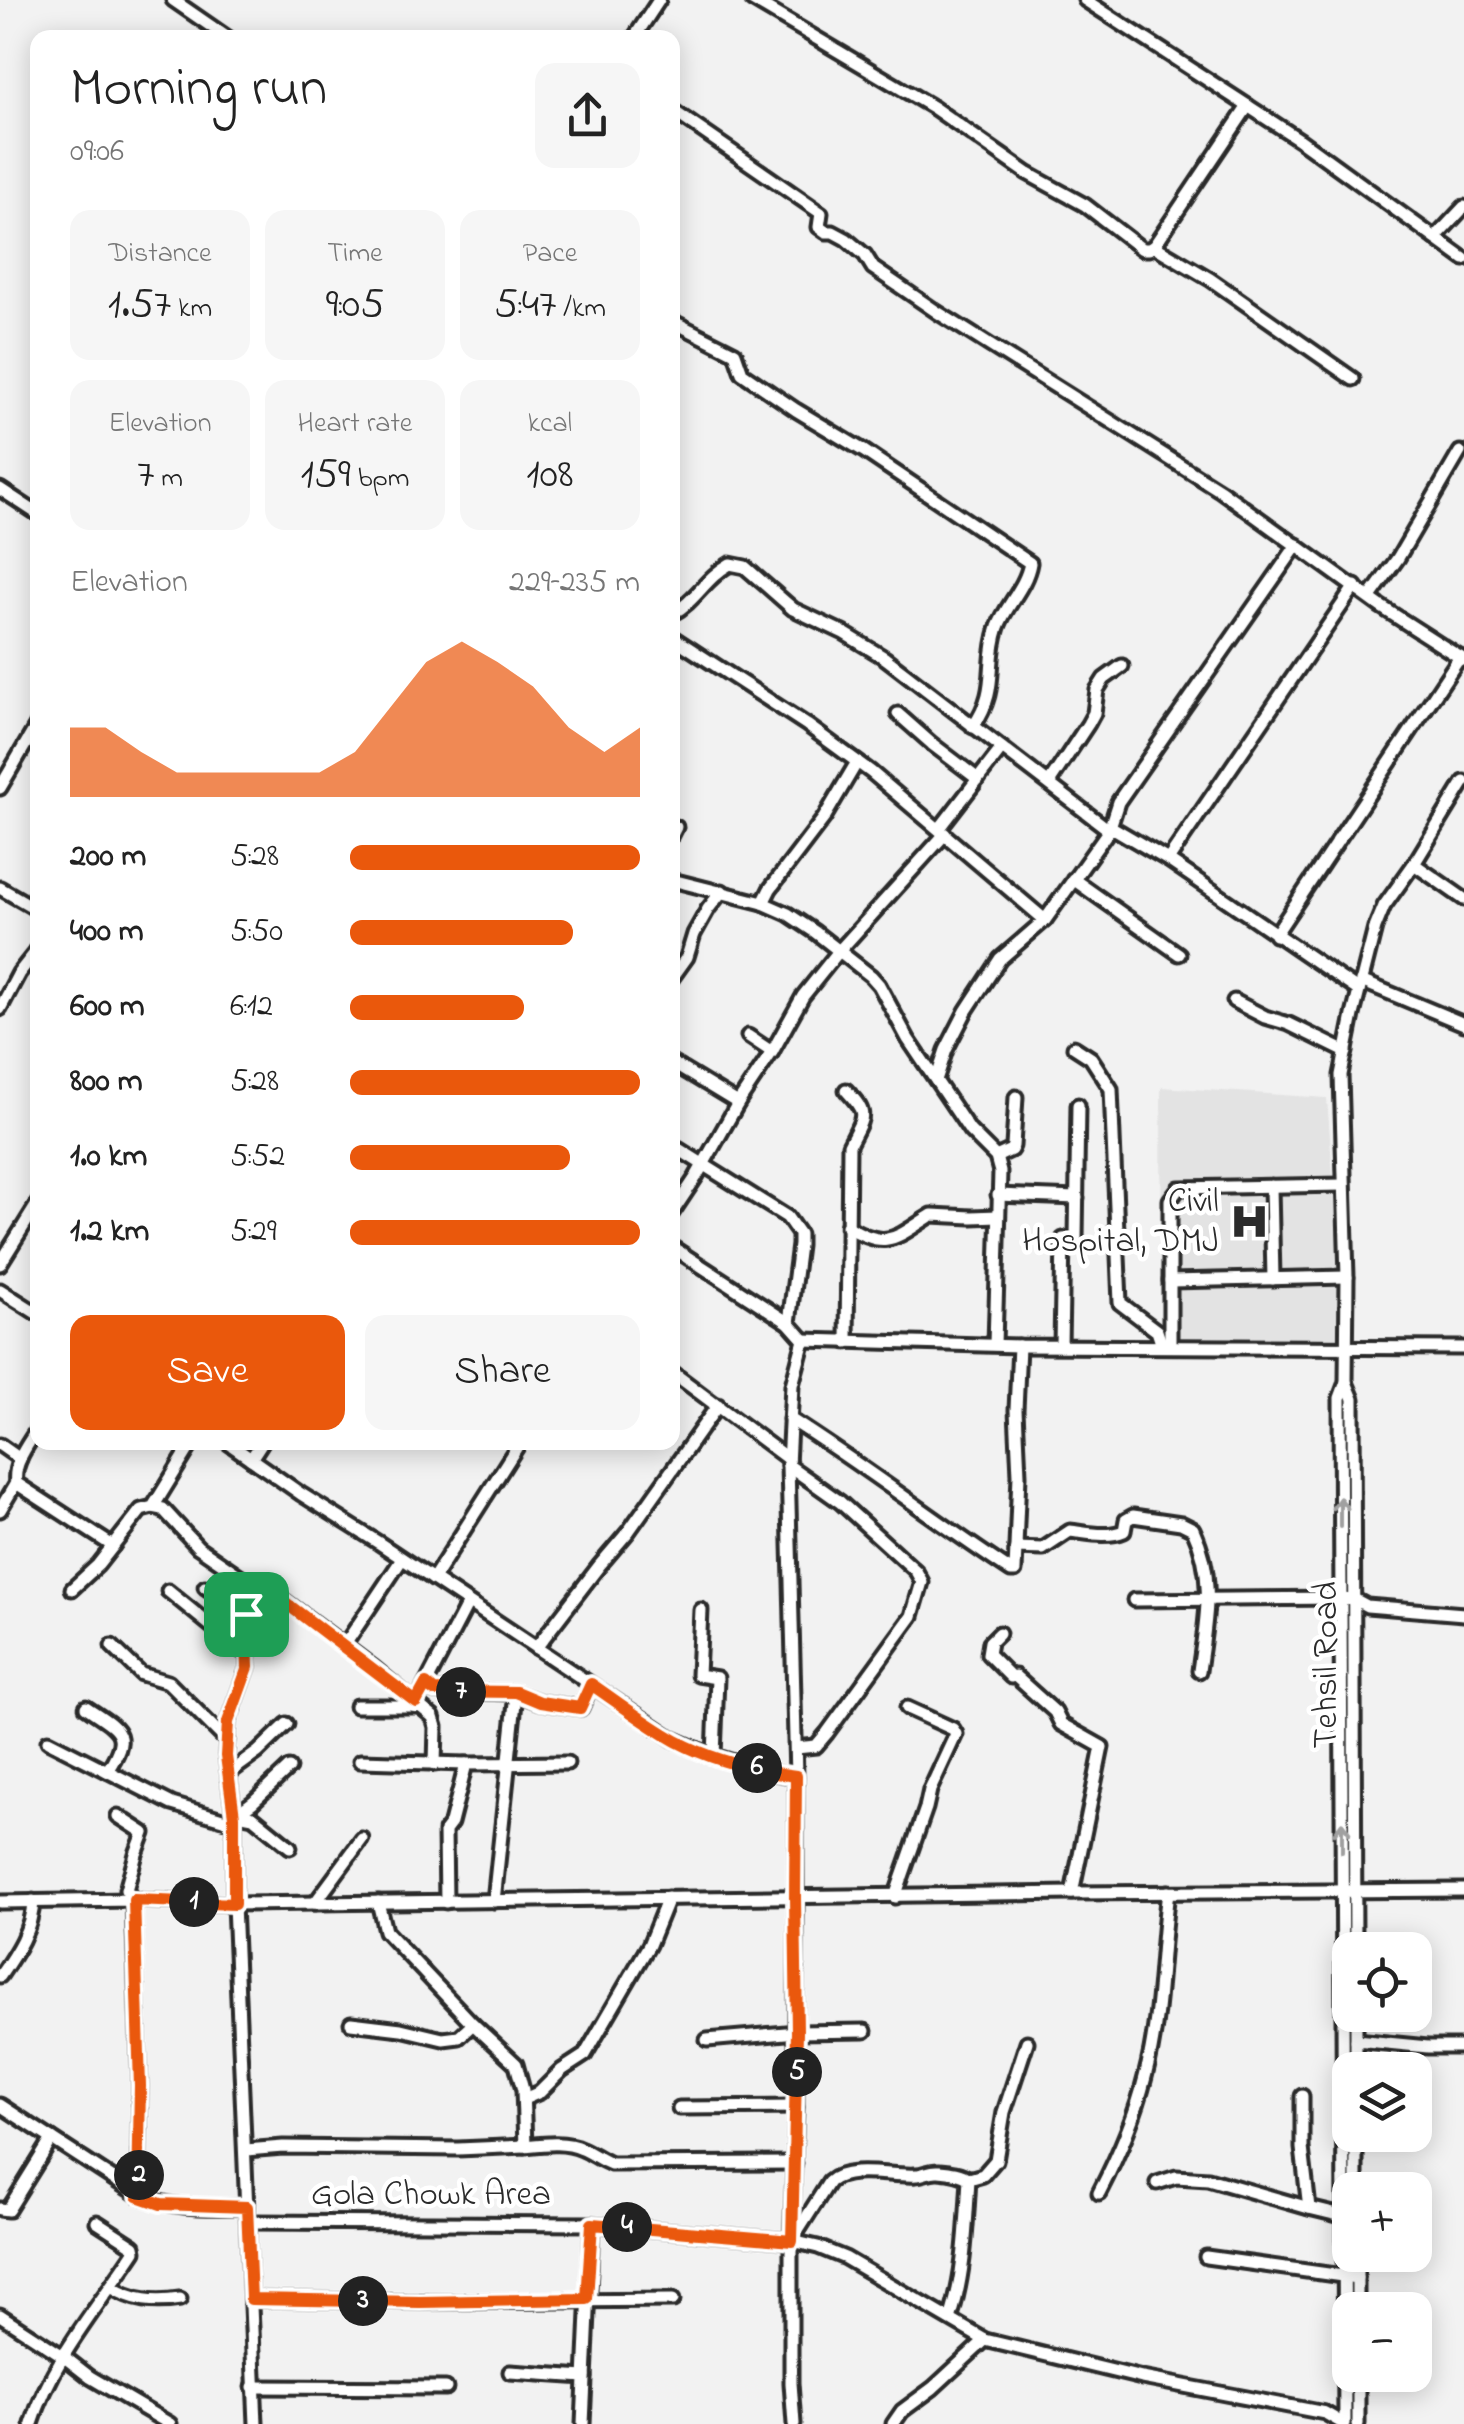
<!DOCTYPE html>
<meta charset="utf-8">
<style>
:root{--surface:#fff;--page:#f6f6f6;--text:#222;--muted:#767676;--accent:#ea580c}
body{margin:0;font-family:"Indie Flower",sans-serif;background:var(--page);color:var(--text);height:100vh;display:flex;flex-direction:column;font-size:38px;white-space:nowrap}
*{box-sizing:border-box;margin:0}
p{font-size:32px;color:var(--muted)}
.icon{flex:none;width:55px;height:55px;fill:none;stroke:currentColor;stroke-width:2;stroke-linecap:round;stroke-linejoin:round}
.map{position:relative;flex:1;overflow:hidden}
.sheet{position:absolute;left:30px;top:30px;width:650px;height:1420px;display:flex;flex-direction:column;background:var(--surface);border-radius:20px;box-shadow:0 5px 25px #0003}
.sheet>*{flex:none}
.buttons{position:absolute;left:1332px;top:1932px;display:grid;gap:20px}
.buttons a{display:grid;place-items:center;width:100px;height:100px;border-radius:20px;background:var(--surface);box-shadow:0 5px 25px #0003;font-size:50px}
.pin{position:absolute;display:grid;place-items:center;width:85px;height:85px;color:#fff;margin:-42px;border-radius:20px;box-shadow:0 5px 15px #0006}
.km{position:absolute;width:50px;height:50px;margin:-25px;border-radius:50%;background:#222;color:#fff;font-size:28px;line-height:50px;text-align:center}
.round{display:grid;place-items:center;flex:none;width:105px;height:105px;border-radius:20px;background:var(--page)}
.headline{display:flex;align-items:center;justify-content:space-between;height:170px;padding:0 40px}
h1{font-size:55px;font-weight:600;line-height:75px}
.stats{display:grid;grid-template-columns:repeat(3,1fr);gap:15px;height:170px;padding:10px 40px}
.stats div{display:grid;align-content:center;border-radius:20px;background:var(--page);text-align:center}
.stats b{font-size:42px;font-weight:600}
.stats small{font-size:28px;font-weight:400}
.stats p{font-size:28px}
.chart{height:280px;padding:20px 40px}
.chart p{display:flex;justify-content:space-between}
.chart svg{width:100%;height:180px;margin-top:10px;fill:var(--accent);opacity:.7}
.button{display:flex;gap:20px;margin-top:auto;padding:20px 40px}
.button a{flex:1;height:115px;border-radius:20px;background:var(--accent);color:#fff;font-size:40px;font-weight:600;line-height:115px;text-align:center}
.button a+a{background:var(--page);color:var(--text)}
ul{padding:0 40px;list-style:none;font-size:32px}
li{display:grid;grid-template-columns:160px 120px 1fr;align-items:center;height:75px}
li i{height:25px;border-radius:12px;background:var(--accent)}
.map>svg:first-child{display:block}
.built{fill:#e3e3e3}
.lines{fill:none;stroke-linecap:round;stroke-linejoin:round}
.street-casing{stroke:#2b2b2b;stroke-width:19}
.street{stroke:#fff;stroke-width:11}
.oneway{stroke:#a0a0a0}
.route-casing{stroke:#fff;stroke-width:20}
.route{stroke:#ea580c;stroke-width:12}
.labels{text-anchor:middle;dominant-baseline:central;stroke-width:9;stroke-linejoin:round;paint-order:stroke}
.poi-label{font-size:35px;fill:#2b2b2b;stroke:#fff;text-anchor:end}
.street-label{font-size:35px;fill:#2b2b2b;stroke:#fff}
</style>
<div class="map">
<svg width="1464" height="2424" viewBox="0 0 1464 2424">
<rect width="100%" height="100%" fill="#f2f2f2"/>
<filter id="ink" filterUnits="userSpaceOnUse"><feTurbulence type="fractalNoise" baseFrequency=".01" numOctaves="2"/><feDisplacementMap in="SourceGraphic" scale="20" xChannelSelector="R" yChannelSelector="G"/><feConvolveMatrix kernelMatrix="1 2 1 2 8 2 1 2 1" color-interpolation-filters="sRGB"/></filter>
<g filter="url(#ink)">
<path class="built" d="M1161,1087L1327,1098L1346,1348L1162,1346Z"/>
<g class="lines">
<defs>
<g id="street">
<path d="M173,0L228,38"/>
<path d="M752,0L934,108L1027,173L1085,205L1142,249H1149L1154,246L1210,279L1353,379"/>
<path d="M1085,0L1300,140L1464,259"/>
<path d="M634,38L659,0"/>
<path d="M672,110L821,213L819,227L826,232H833L846,239L865,255L873,268L937,312L1221,491L1380,606L1464,660"/>
<path d="M1435,238L1464,207"/>
<path d="M1154,246L1248,106"/>
<path d="M672,321L735,353L742,373L796,410L864,451L1030,563C1026,587 1006,605 998,627C985,666 1000,688 973,727"/>
<path d="M0,489L38,514"/>
<path d="M1370,597L1398,558L1460,452"/>
<path d="M672,614C696,601 705,578 730,564L745,567L793,609L844,633L885,658L1109,830L1118,802L1297,545"/>
<path d="M672,637L807,725L871,772L1045,920"/>
<path d="M898,714L932,744L978,779"/>
<path d="M1049,783L1088,724L1094,713L1097,690L1104,679L1122,666"/>
<path d="M0,788L38,723"/>
<path d="M940,828L1002,748"/>
<path d="M672,835L676,827"/>
<path d="M1168,860L1355,586"/>
<path d="M1414,864L1464,899"/>
<path d="M1073,879L1179,954"/>
<path d="M672,880L763,903L788,914L815,932L871,976L879,985L908,1039L970,1131L996,1157L1000,1172L995,1344"/>
<path d="M0,888L38,910"/>
<path d="M763,903L770,889L824,818L857,762"/>
<path d="M1275,935L1460,657"/>
<path d="M672,978L687,957L694,934L708,909L722,891"/>
<path d="M1361,981L1464,1024"/>
<path d="M1234,1001L1265,1017L1289,1024L1346,1052"/>
<path d="M0,1009L19,973L38,949"/>
<path d="M748,1036L772,1052"/>
<path d="M1074,1047L1091,1058L1111,1089L1120,1303L1157,1331L1162,1346"/>
<path d="M672,1063L738,1103"/>
<path d="M936,1080L946,1050L966,1011L1000,959L1045,920L1109,830L1115,829L1168,860L1359,991"/>
<path d="M846,1090C869,1115 864,1115 849,1145L847,1342"/>
<path d="M672,1145L787,1217L799,1234V1245L789,1323"/>
<path d="M996,1157L1011,1150L1013,1146L1016,1097"/>
<path d="M1271,1186L1273,1279"/>
<path d="M998,1195L1077,1198"/>
<path d="M672,1213L696,1177L738,1103L772,1052L803,996L839,951L945,834"/>
<path d="M847,1226C888,1252 897,1236 932,1215L972,1217L998,1216"/>
<path d="M672,1247L789,1323L804,1340L792,1385L788,1465L796,1777V2107L791,2248V2383L794,2424"/>
<path d="M0,1264L38,1203"/>
<path d="M1170,1281L1347,1277"/>
<path d="M0,1290L38,1314"/>
<path d="M804,1340L1019,1346L1464,1348"/>
<path d="M1061,1345L1063,1239L1076,1238L1078,1105"/>
<path d="M1170,1346V1200L1179,1188L1343,1185"/>
<path d="M672,1372L788,1459"/>
<path d="M1346,1382L1353,1399L1355,1950"/>
<path d="M790,1419C866,1467 936,1522 1011,1571H1015L1019,1475L1016,1410L1019,1346"/>
<path d="M38,1428C28,1445 13,1462 16,1483L113,1546"/>
<path d="M227,1442L301,1494L379,1543L673,1739C712,1757 754,1770 796,1777"/>
<path d="M0,1445L20,1459"/>
<path d="M251,1459L262,1442"/>
<path d="M788,1465L840,1502L916,1571L922,1582L912,1616L827,1733L816,1746L796,1748"/>
<path d="M153,1507L163,1509L198,1547L256,1587L282,1599L374,1668L433,1717L436,1727L435,1764"/>
<path d="M0,1510L16,1483"/>
<path d="M1016,1548L1043,1549L1070,1531C1088,1533 1108,1538 1124,1531L1126,1520L1133,1516L1181,1523L1193,1529C1216,1578 1206,1619 1199,1671"/>
<path d="M433,1579L520,1442"/>
<path d="M205,1587L245,1613"/>
<path d="M72,1589L98,1565L141,1510L153,1507L193,1442"/>
<path d="M168,1591L248,1656"/>
<path d="M1134,1600L1341,1598L1354,1599L1367,1606L1464,1614"/>
<path d="M701,1610L698,1675L717,1678L714,1756"/>
<path d="M999,1633L990,1642L988,1654L1011,1677L1015,1676L1055,1712L1061,1724L1102,1747L1072,1893"/>
<path d="M112,1646L141,1674L168,1682L227,1741"/>
<path d="M344,1646L402,1559"/>
<path d="M536,1648L599,1566L628,1532L718,1405"/>
<path d="M426,1684L434,1691L516,1693L540,1702L581,1708L591,1685"/>
<path d="M416,1703L468,1603"/>
<path d="M356,1706H420"/>
<path d="M86,1707C120,1730 132,1733 107,1771"/>
<path d="M48,1741L172,1804L226,1820L243,1815L253,1817L290,1847"/>
<path d="M360,1761L466,1764L567,1763"/>
<path d="M229,1773L258,1752L287,1724"/>
<path d="M237,1814L253,1802L289,1768"/>
<path d="M118,1816L144,1833L136,1854L126,1890L133,1900L140,2086L138,2195"/>
<path d="M895,1897L926,1808L930,1790L956,1734L953,1729L907,1708"/>
<path d="M494,1901L516,1693"/>
<path d="M0,1902L133,1900L234,1904L1072,1893L1464,1890"/>
<path d="M446,1902L445,1831L451,1823L466,1764"/>
<path d="M315,1903L362,1839"/>
<path d="M0,1976C16,1953 32,1929 33,1901"/>
<path d="M1356,2015V2070"/>
<path d="M351,2023L401,2029L443,2039L459,2037L473,2024"/>
<path d="M707,2040L797,2032L865,2031"/>
<path d="M1356,2040L1428,2047H1464"/>
<path d="M1302,2096V2148L1309,2208"/>
<path d="M524,2099L540,2092L562,2070L585,2055L649,1945L668,1898"/>
<path d="M0,2105L138,2195C175,2210 208,2207 247,2207"/>
<path d="M679,2108L796,2107"/>
<path d="M1356,2135V2190"/>
<path d="M525,2146C544,2144 565,2141 582,2149C592,2153 600,2160 611,2164L795,2163"/>
<path d="M246,2150L283,2147L458,2149L525,2146L523,2090L516,2064L473,2024L385,1931L378,1902"/>
<path d="M969,2179L983,2175L996,2160L1004,2112L1027,2042"/>
<path d="M1157,2183L1176,2177L1208,2179L1309,2208L1346,2217"/>
<path d="M1099,2193C1118,2156 1135,2118 1145,2077C1161,2017 1160,1953 1168,1892"/>
<path d="M0,2209L8,2210L52,2139"/>
<path d="M249,2222L592,2224L792,2241L818,2247L845,2258L985,2340L1142,2378L1325,2413L1344,2424"/>
<path d="M794,2237L829,2182C848,2165 892,2177 916,2175C924,2175 930,2170 939,2171C950,2172 961,2173 969,2179C966,2225 965,2275 950,2319"/>
<path d="M1357,2255V2310"/>
<path d="M1206,2257L1357,2278"/>
<path d="M111,2287C133,2301 155,2303 180,2299"/>
<path d="M251,2299L420,2302L673,2300"/>
<path d="M0,2315L63,2356L90,2377L170,2424"/>
<path d="M510,2372L585,2377"/>
<path d="M1358,2375V2424"/>
<path d="M253,2387L446,2388"/>
<path d="M32,2424C52,2359 99,2306 135,2251L134,2246L97,2222"/>
<path d="M256,2424L234,1904V1816L226,1755L228,1722L248,1667L245,1613L256,1587"/>
<path d="M583,2424L592,2224"/>
<path d="M893,2424L902,2411L933,2388L985,2340"/>
<path d="M1345,2424L1340,1398L1346,1382L1347,1277L1341,1075L1353,1015L1375,928L1384,906L1414,864L1464,782"/>
</g>
</defs>
<use href="#street" class="street-casing"/>
<use href="#street" class="street"/>
</g>
<defs><path id="oneway-shaft" d="M-6 0H5M1.5-3L5.5 0L1.5 3" fill="none" stroke-width="1.6" stroke-linecap="round" stroke-linejoin="round" transform="scale(2.5)"/></defs>
<g class="oneway">
<use href="#oneway-shaft" transform="translate(1340 1512) rotate(-90)"/>
<use href="#oneway-shaft" transform="translate(1342 1837) rotate(-90)"/>
</g>
</g>
<g class="lines" filter="url(#ink)">
<defs>
<path id="route" d="M256,1587L282,1600L416,1702L426,1684L434,1691L516,1692L540,1702L580,1708L591,1684C619,1703 647,1725 676,1741C712,1760 756,1771 796,1776L795,1898L797,2032L792,2241L592,2224L587,2299L420,2302L251,2299L247,2207L161,2204L138,2196L140,2086L134,1900L234,1904V1816L226,1756L228,1722L248,1667L246,1614Z"/>
</defs>
<use href="#route" class="route-casing"/>
<use href="#route" class="route"/>
</g>
<defs>
<symbol id="hospital-bare" viewBox="-9 -9 18 18"><path d="M-5-5h3v3.5h4V-5h3V5h-3V1.5h-4V5h-3Z" fill="#2b2b2b" stroke="#fff" stroke-width="2.5" paint-order="stroke"/></symbol>
</defs>
<g fill-rule="evenodd">
<use href="#hospital-bare" x="1222" y="1194" width="55" height="55"/>
</g>
<g class="labels">
<g class="poi-label">
<text x="1219" y="1202">Civil<tspan x="1219" dy="40">Hospital, DMJ</tspan></text>
</g>
<g class="street-label">
<text transform="translate(1327 1665) rotate(-90)">Tehsil Road</text>
<text x="431" y="2195">Gola Chowk Area</text>
</g>
</g>
</svg>
<div class="buttons">
<a><svg class="icon" aria-label="locate" viewBox="0 0 24 24"><circle cx="12" cy="12" r="6"/><path d="M12 2v4M12 18v4M2 12h4M18 12h4"/></svg></a>
<a><svg class="icon" aria-label="layers" viewBox="0 0 24 24"><path d="M12 4l9 5-9 5-9-5zM3 14l9 5 9-5"/></svg></a>
<a>+</a>
<a>−</a>
</div>
<div class="pin" style="left:246px;top:1614px;background:#1e9e55"><svg class="icon" aria-label="arrive" viewBox="0 0 24 24"><path d="M6 21V4h12l-3 4 3 4H6"/></svg></div>
<b class="km" style="left:194px;top:1902px">1</b>
<b class="km" style="left:139px;top:2175px">2</b>
<b class="km" style="left:363px;top:2301px">3</b>
<b class="km" style="left:627px;top:2227px">4</b>
<b class="km" style="left:797px;top:2072px">5</b>
<b class="km" style="left:757px;top:1768px">6</b>
<b class="km" style="left:461px;top:1692px">7</b>
<section class="sheet">
<div class="headline"><div><h1>Morning run</h1><p>09:06</p></div><a class="round"><svg class="icon" aria-label="share" viewBox="0 0 24 24"><path d="M12 15V3M7 8l5-5 5 5M5 13v7h14v-7"/></svg></a></div>
<div class="stats">
<div><p>Distance</p><b>1.57<small> km</small></b></div>
<div><p>Time</p><b>9:05</b></div>
<div><p>Pace</p><b>5:47<small> /km</small></b></div>
</div>
<div class="stats">
<div><p>Elevation</p><b>7<small> m</small></b></div>
<div><p>Heart rate</p><b>159<small> bpm</small></b></div>
<div><p>kcal</p><b>108</b></div>
</div>
<div class="chart"><p><span>Elevation</span>229–235 m</p>
<svg viewBox="0 0 160 44" preserveAspectRatio="none"><path d="M0 44V27L10 27L20 33L30 38L40 38L50 38L60 38L70 38L80 33L90 22L100 11L110 6L120 11L130 17L140 27L150 33L160 27V44z"/></svg>
</div>
<ul>
<li><b>200 m</b>5:28<i style="width:100%"></i></li>
<li><b>400 m</b>5:50<i style="width:77%"></i></li>
<li><b>600 m</b>6:12<i style="width:60%"></i></li>
<li><b>800 m</b>5:28<i style="width:100%"></i></li>
<li><b>1.0 km</b>5:52<i style="width:76%"></i></li>
<li><b>1.2 km</b>5:29<i style="width:100%"></i></li>
</ul>
<div class="button"><a>Save</a><a>Share</a></div>
</section>
</div>
